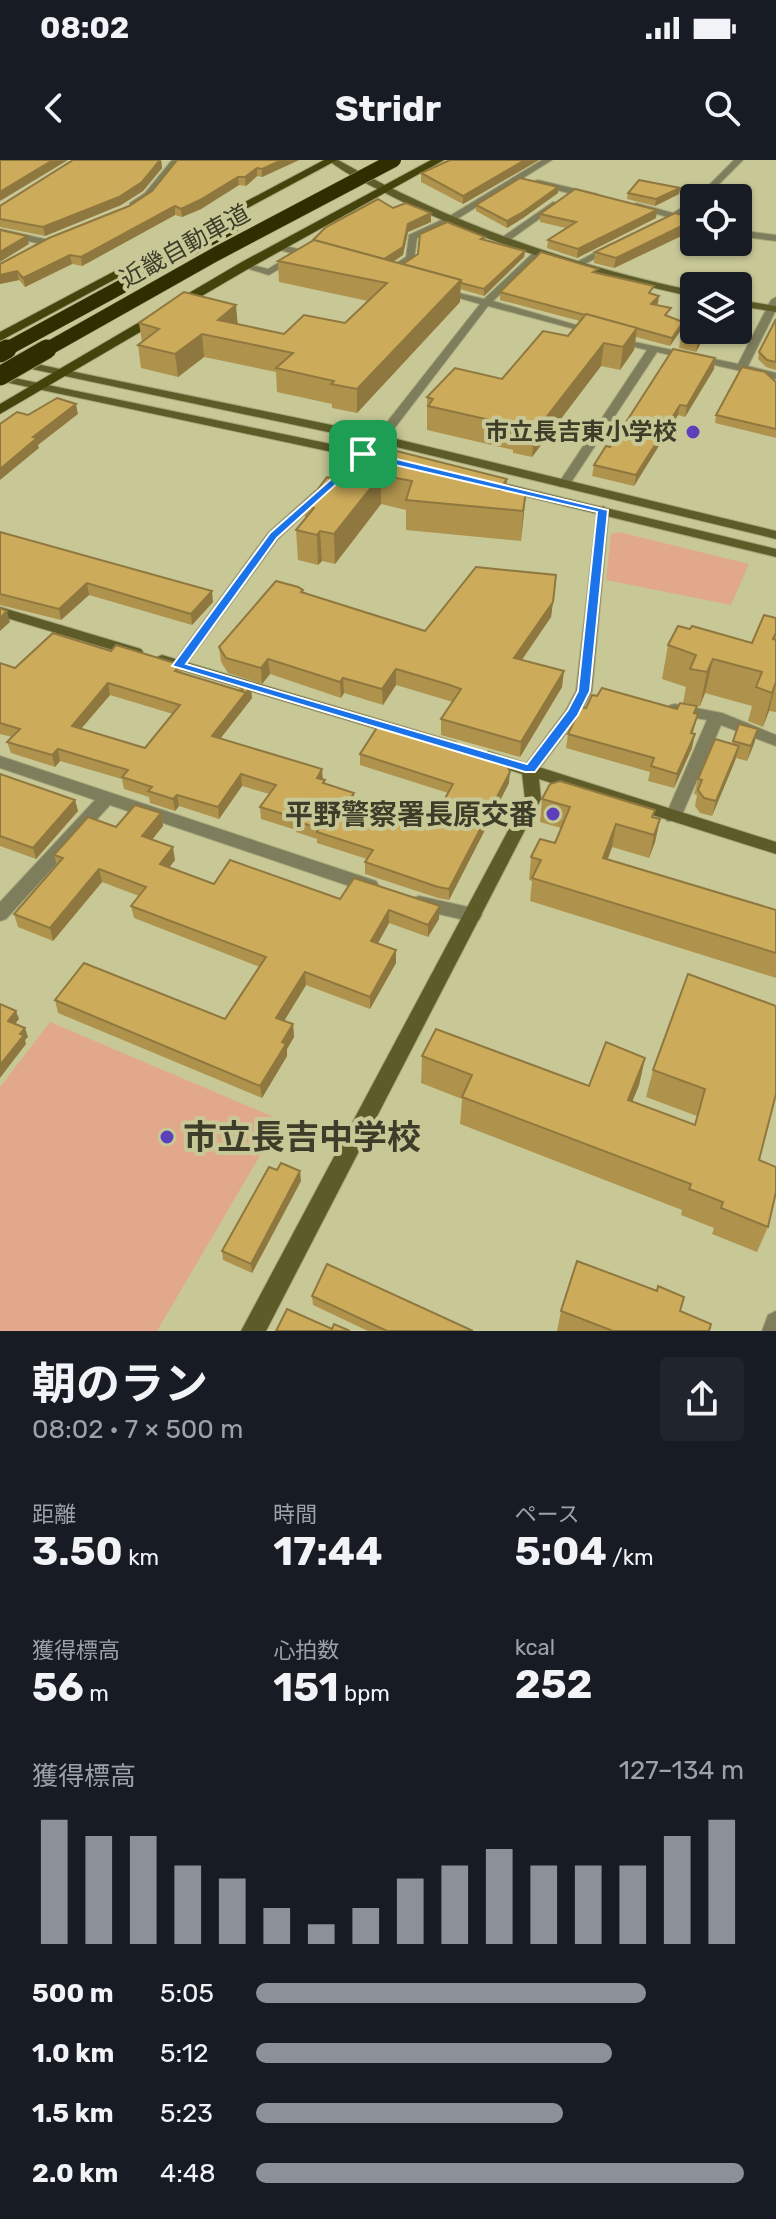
<!DOCTYPE html>
<html lang="ja">
<meta charset="utf-8">
<style>
:root{--surface:#171b24;--page:#20242c;--text:#f1f3f6;--muted:#9ea1a6;--accent:#8c9099}
body{margin:0;font-family:Rubik,"Noto Sans JP",sans-serif;background:var(--page);color:var(--text);height:100vh;display:flex;flex-direction:column;font-size:30px;white-space:nowrap}
*{box-sizing:border-box;margin:0}
p{font-size:26px;color:var(--muted)}
.icon{flex:none;width:44px;height:44px;fill:none;stroke:currentColor;stroke-width:2;stroke-linecap:round;stroke-linejoin:round}
.map{position:relative;height:1171px;overflow:hidden}
.side{display:flex;flex-direction:column;background:var(--surface);flex:1}
.side>*{flex:none}
.controls{position:absolute;left:680px;top:24px;display:grid;gap:16px}
.controls a{display:grid;place-items:center;width:72px;height:72px;border-radius:8px;background:var(--surface);box-shadow:0 2px 6px #0004;font-size:40px}
.pin{position:absolute;display:grid;place-items:center;width:68px;height:68px;color:#fff;margin:-34px;border-radius:16px;box-shadow:0 4px 12px #0006}
.round{display:grid;place-items:center;flex:none;width:84px;height:84px;border-radius:8px;background:var(--page)}
.overview{display:flex;align-items:center;justify-content:space-between;height:136px;padding:0 32px}
h1{font-size:44px;font-weight:700;line-height:60px}
.metrics{display:grid;grid-template-columns:repeat(3,1fr);gap:12px;height:136px;padding:8px 32px}
.metrics div{display:grid;align-content:center}
.metrics b{font-size:40px;font-weight:700}
.metrics small{font-size:22px;font-weight:400}
.metrics p{font-size:22px}
.chart{height:224px;padding:16px 32px}
.chart p{display:flex;justify-content:space-between}
.chart svg{width:100%;height:144px;margin-top:8px;stroke:var(--accent);stroke-width:6}
ul{padding:0 32px;list-style:none;font-size:26px}
li{display:grid;grid-template-columns:128px 96px 1fr;align-items:center;height:60px}
li i{height:20px;border-radius:10px;background:var(--accent)}
.status{display:flex;justify-content:space-between;align-items:center;height:56px;padding:0 40px;background:var(--surface);direction:ltr}
.status svg{height:22px;fill:currentColor}
header{display:flex;justify-content:space-between;align-items:center;height:104px;padding:0 32px;background:var(--surface);font-size:36px;font-weight:700}
.map>svg:first-child{display:block}
.green{fill:#e2a88c}
.lines{fill:none;stroke-linecap:round;stroke-linejoin:round}
.street-casing{stroke:#a7a77d;stroke-width:2}
.secondary-casing{stroke:#a7a77d;stroke-width:2}
.primary-casing{stroke:#a7a77d;stroke-width:2}
.street{fill:#7e7e5d;fill-rule:evenodd}
.secondary{fill:#5d5c28;fill-rule:evenodd}
.primary{fill:#45430c;fill-rule:evenodd}
.highway-bridge-far1-casing{stroke:#a7a77d;stroke-width:15;stroke-linecap:butt}
.highway-bridge-casing{stroke:#a7a77d;stroke-width:21;stroke-linecap:butt}
.highway-bridge-far1{stroke:#302e00;stroke-width:14}
.highway-bridge{stroke:#302e00;stroke-width:19}
.wall{fill:#af934d;fill-rule:evenodd}
.shaded-wall{fill:#8f783f}
.building{fill:#ccab5a;stroke:#8f783f;stroke-width:2;fill-rule:evenodd}
.route{fill:#1a73e8;stroke:#fff;stroke-width:2;fill-rule:evenodd}
.poi-dot{fill:#5c41ba;stroke:#c8c897;stroke-width:3}
.labels{text-anchor:middle;dominant-baseline:central;stroke-width:8;stroke-linejoin:round;paint-order:stroke}
.far-street-label{font-size:24px;fill:#3d3d29;stroke:#c8c897}
.far-poi-label{font-size:24px;font-weight:bold;fill:#3d3d29;stroke:#c8c897;text-anchor:end}
.poi-label{font-size:28px;font-weight:bold;fill:#3d3d29;stroke:#c8c897;text-anchor:end}
.near-poi-label{font-size:34px;font-weight:bold;fill:#3d3d29;stroke:#c8c897;text-anchor:start}
</style>
<div class="status"><b>08:02</b><svg viewBox="0 0 49 12"><path d="M0 12V9h3v3zM5 12V6h3v6zM10 12V3h3v9zM15 12V0h3v12zM26 1h20v11H26zM47 4h2v5h-2z"/></svg></div>
<header><svg class="icon" aria-label="back" viewBox="0 0 24 24"><path d="M15 5l-7 7 7 7"/></svg>Stridr<svg class="icon" aria-label="search" viewBox="0 0 24 24"><circle cx="10" cy="10" r="6"/><path d="M15 15l6 6"/></svg></header>
<div class="map">
<svg width="776" height="1171" viewBox="0 0 776 1171">
<rect width="100%" height="100%" fill="#c8c897"/>
<g class="green">
<path d="M619,372L749,404L731,445L606,420L611,374Z"/>
<path d="M50,862L281,960L157,1171H0V927Z"/>
</g>
<g class="lines">
<defs>
<g id="street">
<path d="M172,0H180C168,16 152,46 130,47V43L145,33Z"/>
<path d="M542,0H552L454,61L417,78L414,100L388,116H382V112L406,97L409,75L448,57Z"/>
<path d="M734,0H743L705,38H696Z"/>
<path d="M538,20L597,34L598,36L594,39L535,25V21Z"/>
<path d="M694,40V47L682,55L694,58V64L676,59L668,60L667,57L632,46L636,43L673,53Z"/>
<path d="M553,42L560,44L507,82H501V78Z"/>
<path d="M0,69L49,80L51,82L46,85L0,75Z"/>
<path d="M738,70L776,75V81L738,76Z"/>
<path d="M278,84L318,94L320,96L315,99L275,89V85Z"/>
<path d="M611,84L619,86L579,107L571,105Z"/>
<path d="M535,91L543,93L493,141L597,171V175L488,146L384,282H376V276L480,144L438,132V128L484,139Z"/>
<path d="M286,98L294,100L269,115L239,106L244,103L268,109Z"/>
<path d="M776,137V150L748,206L776,213V219L657,192L568,327H560L558,324L647,190L611,181V177L738,204L771,140Z"/>
<path d="M319,330L323,331V337L278,379L183,509H173L171,506L173,503L268,373L315,331Z"/>
<path d="M603,346L609,350L592,531L579,556L536,613L530,615L522,609L566,550L576,531L597,350Z"/>
<path d="M675,544L722,553L776,575V586L721,565L681,657L679,661H667L665,657L707,560L670,553L667,549L670,545Z"/>
<path d="M0,596L376,721L379,726L376,731L370,733L110,645L6,759L0,761V742L95,640L0,608Z"/>
<path d="M419,736L473,748L479,750L482,755L479,760L473,762L413,748L410,743L413,738Z"/>
<path d="M776,1151V1171H762L768,1155Z"/>
</g>
<g id="secondary">
<path d="M328,0H338C450,63 568,104 694,131V137C592,115 491,86 397,39C374,27 348,16 328,0Z"/>
<path d="M738,140L776,146V152L738,146Z"/>
<path d="M17,200L380,275L776,371V379L380,283L13,205V201Z"/>
<path d="M0,215L374,293L380,297L374,301L0,221Z"/>
<path d="M486,319L776,389V397L482,326V320Z"/>
<path d="M0,447L141,489L143,492L136,497L0,456Z"/>
<path d="M162,495L456,582L458,586L450,591L157,503L155,500L157,497Z"/>
<path d="M488,591L776,682V694L539,619L541,639L266,1171H241L525,639L522,614L482,601L480,597Z"/>
</g>
<g id="primary">
<path d="M324,0H337L0,181V172Z"/>
<path d="M431,0H444L248,109L0,254V244L240,103Z"/>
</g>
</defs>
<use href="#street" class="street-casing"/>
<use href="#secondary" class="secondary-casing"/>
<use href="#primary" class="primary-casing"/>
<use href="#street" class="street"/>
<use href="#secondary" class="secondary"/>
<use href="#primary" class="primary"/>
<defs>
<g id="highway-bridge-far1">
<path d="M3,191L233,66"/>
<path d="M44,191L216,94L394,0"/>
</g>
<g id="highway-bridge">
<path d="M0,193L7,189"/>
<path d="M0,216L47,189"/>
</g>
</defs>
<use href="#highway-bridge-far1" class="highway-bridge-far1-casing"/>
<use href="#highway-bridge" class="highway-bridge-casing"/>
<use href="#highway-bridge-far1" class="highway-bridge-far1"/>
<use href="#highway-bridge" class="highway-bridge"/>
</g>
<g class="wall">
<path d="M161,0L162,8L143,31L121,45L45,76L0,67V46Z"/>
<path d="M177,0H299L262,17L257,16L246,26L239,25L201,49L182,57L175,55L82,106L72,104L25,127L19,120L0,124V104L129,46L152,31Z"/>
<path d="M539,0L463,44L421,22V13Z"/>
<path d="M558,27V33L523,58L507,68L476,51V45Z"/>
<path d="M680,28L679,34L655,46L627,39L628,33Z"/>
<path d="M393,48L431,53V62L408,72L403,95L393,102L403,104L484,80L525,91L524,97L484,136L460,129V142L357,253L332,248V244L277,232L276,212L204,197L178,217L141,208L138,185L142,182L139,163L238,164L284,174L345,163L368,141L279,122L278,101Z"/>
<path d="M657,50L656,58L577,98L547,88L548,80L566,68L540,62V54Z"/>
<path d="M694,59V70L614,108L594,103L595,92Z"/>
<path d="M598,113L653,134L658,143L656,145L669,156L683,162L681,170L670,186L636,177L634,190L620,210L601,206L532,297L513,293V290L427,270V237L502,219L568,176L580,161L500,140V132Z"/>
<path d="M694,148V170H708L696,192L679,188L683,165Z"/>
<path d="M776,159V210L766,207L758,199L759,192Z"/>
<path d="M715,198L714,209L685,257L678,255L634,326L592,316L594,305L610,287Z"/>
<path d="M776,222V278L715,263L716,255Z"/>
<path d="M365,283L506,331L526,332L521,381L406,370V350L381,344L335,404L322,401L318,405L298,400L296,370L305,358V346Z"/>
<path d="M0,372L213,442L192,465L89,435L61,460L0,445Z"/>
<path d="M556,415L551,457L522,500L562,527L520,597L441,575V559L453,542L396,525L383,545L344,533L341,538L270,514L262,524L228,513L221,502L219,487L303,430V433L425,471Z"/>
<path d="M776,458V552L769,551L763,567L748,561L752,546L705,533L700,546L683,543L686,527L662,519L668,485L752,483Z"/>
<path d="M111,491L181,505L182,513L239,530L238,522L252,538L220,579L325,620V623L354,633V644L383,652L432,662L448,633L360,605V594L509,623L449,740L438,738L365,714V702L367,699L317,683V679L296,672V670L261,659L260,647L269,634L242,626L219,659L179,646L175,651L150,643L149,637L124,629L122,619L60,601L55,607L11,593L7,582L12,577L0,574V503L15,508ZM110,535L173,554L145,588L81,569Z"/>
<path d="M697,546L695,553L698,554L693,573L692,588L674,628L648,621L650,612L566,588L568,574L586,548L677,549Z"/>
<path d="M739,564L758,569L754,584L747,601L736,598L712,656L700,653L695,646L697,635L694,634L698,619L732,584Z"/>
<path d="M0,614L75,640L78,651L36,699L0,686Z"/>
<path d="M542,639L660,659L655,682L649,698L612,687L608,699L776,750V818L530,741L532,721L529,720L531,697L555,683L561,668L540,662Z"/>
<path d="M161,653L163,666L152,680L175,700L169,707L214,724L340,739L439,759L428,777L389,763L378,783L396,803L370,849L306,825L284,861L293,864L294,877L287,889V896L262,938L58,853L55,840L225,859L260,807L134,758L131,746L139,736L102,722L53,781L18,767L14,754L57,705L54,695L116,667Z"/>
<path d="M688,814L759,1000L768,1067L757,1092L712,1074L714,1068L681,1055L682,1050L460,964L462,939L421,923L422,896L589,926L645,898L639,925L632,942L695,965L697,956L646,937L653,910Z"/>
<path d="M301,1021L252,1113L223,1100L222,1091Z"/>
<path d="M312,1136L473,1171H368L313,1145Z"/>
<path d="M561,1151H680L709,1171H557Z"/>
</g>
<g class="shaded-wall">
<path d="M53,0H68L0,41V32Z"/>
<path d="M161,0L162,8L143,31L121,45L45,76L43,67Z"/>
<path d="M282,0H299L262,17V9Z"/>
<path d="M525,0H539L463,44V36Z"/>
<path d="M257,8V16L246,26L245,17Z"/>
<path d="M238,17L239,25L201,49L182,57L181,49Z"/>
<path d="M558,27V33L523,58L507,68V61Z"/>
<path d="M680,28L679,34L655,46L656,39Z"/>
<path d="M175,46V55L82,106L81,97Z"/>
<path d="M657,50L656,58L577,98L578,89Z"/>
<path d="M431,53V62L408,72L403,95L383,108V99L408,64Z"/>
<path d="M694,60V70L614,108L616,98Z"/>
<path d="M27,76L29,84L0,102V92Z"/>
<path d="M525,91L524,97L484,136V129Z"/>
<path d="M70,95L72,104L25,127L23,118Z"/>
<path d="M17,111L19,120L0,124V115Z"/>
<path d="M461,120L460,142L357,253V229Z"/>
<path d="M659,136L658,143L650,152L651,144Z"/>
<path d="M236,145L238,167L218,160Z"/>
<path d="M683,162L681,170L670,186L672,178Z"/>
<path d="M637,168L634,190L620,210L623,187Z"/>
<path d="M700,170H708L696,192Z"/>
<path d="M202,174L204,197L178,217L175,194Z"/>
<path d="M604,183L601,206L532,297L534,273Z"/>
<path d="M715,198L714,209L685,257L687,246Z"/>
<path d="M76,244L78,254L38,285L39,288L0,320V309L33,277Z"/>
<path d="M680,245L678,255L634,326L636,315Z"/>
<path d="M381,315V344L335,404L334,374Z"/>
<path d="M507,319L505,348L499,330Z"/>
<path d="M526,332L523,362L521,381L523,351Z"/>
<path d="M320,371L322,401L318,405L317,375Z"/>
<path d="M87,423L89,435L61,460L59,449Z"/>
<path d="M212,431L213,442L192,465L191,454Z"/>
<path d="M553,442L551,457L512,514L514,498Z"/>
<path d="M7,451L10,462L0,471V458Z"/>
<path d="M268,499L270,514L262,524L261,508Z"/>
<path d="M713,499L705,533L700,546L707,512Z"/>
<path d="M396,509V525L383,545L382,529Z"/>
<path d="M564,511L562,527L520,597L521,582Z"/>
<path d="M343,518L344,533L341,538L340,522Z"/>
<path d="M776,522L769,551L763,567L772,533Z"/>
<path d="M108,523L110,535L74,577L72,566Z"/>
<path d="M251,526L252,538L213,588L212,576Z"/>
<path d="M758,569L754,584L747,601L751,586Z"/>
<path d="M695,574L692,588L674,628L677,614Z"/>
<path d="M739,586L735,601L712,656L716,641Z"/>
<path d="M58,589L60,601L55,607L52,595Z"/>
<path d="M322,609L323,621L317,618Z"/>
<path d="M510,612L509,623L449,740V729Z"/>
<path d="M241,614L242,626L219,659L218,647Z"/>
<path d="M354,633V644L348,642Z"/>
<path d="M177,635L179,646L175,651L173,639Z"/>
<path d="M75,640L78,651L36,699L33,688Z"/>
<path d="M161,653L163,666L144,689L142,676Z"/>
<path d="M660,659L655,682L649,698L654,675Z"/>
<path d="M616,664L612,687L599,721L603,698Z"/>
<path d="M173,687L175,700L162,717L160,704Z"/>
<path d="M99,709L102,722L53,781L50,768Z"/>
<path d="M440,746L439,759L428,777V765Z"/>
<path d="M389,750V763L372,794L371,781Z"/>
<path d="M396,790V803L370,849V837Z"/>
<path d="M305,812L306,825L278,871L276,858Z"/>
<path d="M16,851L19,859L11,869L8,861Z"/>
<path d="M293,864L294,877L287,889V896L262,938L260,926Z"/>
<path d="M25,868L28,877L25,880L26,884L0,918V905Z"/>
<path d="M645,898L639,925L622,967L628,940Z"/>
<path d="M300,1011L301,1021L252,1113L251,1104Z"/>
</g>
<g class="building">
<path d="M0,0H53L0,32Z"/>
<path d="M73,0H160L142,22L119,37L43,67L0,59V46Z"/>
<path d="M177,0H282L262,9L257,8L245,17H238L200,40L181,49L175,46L81,97L70,95L23,118L17,111L0,115V104L49,78L129,46L152,31Z"/>
<path d="M450,0H525L463,36L421,13Z"/>
<path d="M520,18L558,27L523,52L507,61L476,45Z"/>
<path d="M639,20L680,28L656,39L628,33Z"/>
<path d="M575,29L657,50L578,89L548,80L576,62L540,54Z"/>
<path d="M378,39L393,48L406,43L431,53L408,64L403,87L384,99L314,80L312,81L326,67Z"/>
<path d="M675,53L694,59V60L616,98L595,92Z"/>
<path d="M447,62L485,77L481,79L525,91L484,129L461,123V120L403,104L418,94L420,74Z"/>
<path d="M0,70L27,76L0,92Z"/>
<path d="M314,80L461,120L357,229L331,224L334,221L276,208L293,193L202,174L175,194L138,185L159,169L139,163L184,132L236,145L218,160L284,174L304,155L345,163L387,123L278,101Z"/>
<path d="M541,92L598,109L593,112L654,126L649,133L659,136L651,144L671,148L665,155L683,162L672,178L586,154L585,155L500,132Z"/>
<path d="M694,148V168L683,165Z"/>
<path d="M586,154L637,168L623,187L604,183L534,273L514,269L517,266L428,246L433,239L427,237L455,208L502,219L543,171L568,176Z"/>
<path d="M776,159V202L767,200L759,192Z"/>
<path d="M673,189L715,198L687,246L680,245L636,315L594,305L606,286L610,287Z"/>
<path d="M742,207L765,212L776,222V269L716,255Z"/>
<path d="M57,238L76,244L33,277L37,278L0,309V264L17,252L28,255Z"/>
<path d="M365,283L507,319L499,330L526,332L523,351L406,340L412,321L381,315L334,374L320,371L317,375L296,370L314,348L305,346L327,317L332,318Z"/>
<path d="M0,372L212,431L191,454L87,423L59,449L0,434Z"/>
<path d="M476,407L556,415L553,442L514,498L564,511L521,582L441,559L461,529L450,525L396,509L382,529L343,518L340,522L268,499L261,508L226,498L219,487L276,421L298,427L303,430L301,432L425,471Z"/>
<path d="M0,448L7,451L0,458Z"/>
<path d="M764,455L776,458V473L773,479L776,480V522L772,533L756,527L762,512L713,499L707,512L690,509L696,495L668,485L678,466L690,469L692,466L752,483Z"/>
<path d="M53,473L111,491L116,485L181,505L175,511L244,532L238,522L251,526L212,576L322,609L317,618L325,620L323,623L354,633L348,642L383,652L388,646L432,662L453,624L360,594L378,566L429,582L432,578L504,598L510,612L449,729L438,727L365,702L373,690L317,672L319,668L295,661L297,658L260,647L276,625L241,614L218,647L177,635L173,639L148,631L152,627L122,617L128,610L58,589L52,595L7,582L20,569L0,563V503L15,508ZM108,523L180,545L145,588L72,566Z"/>
<path d="M602,528L677,549L680,543L697,546L694,553L698,554L691,573L695,574L677,614L651,606L654,598L568,574L581,547L586,548L592,535L597,536Z"/>
<path d="M739,564L758,569L751,586L733,581Z"/>
<path d="M715,579L739,586L716,641L704,638L698,630L702,620L698,619Z"/>
<path d="M0,614L75,640L33,688L0,676Z"/>
<path d="M560,621L655,650L652,657L660,659L654,675L616,664L603,698L776,750V793L532,718L541,700L531,697L540,679L555,683L570,647L542,639L550,624Z"/>
<path d="M135,645L161,653L142,676L173,687L160,704L214,724L230,700L340,739L354,718L440,746L428,765L389,750L371,781L396,790L370,837L305,812L276,858L293,864L282,882L286,884L260,926L55,840L84,803L225,859L266,797L131,746L146,727L99,709L50,768L14,754L63,698L54,695L88,657L116,667Z"/>
<path d="M688,814L776,846V934L759,1000L776,1007V1032L768,1067L721,1048L723,1042L689,1029L691,1024L462,937L472,915L422,896L436,869L589,926L606,882L645,898L628,940L695,965L705,929L653,910Z"/>
<path d="M0,844L16,851L8,861L25,868L20,874L24,875L0,905Z"/>
<path d="M281,1003L300,1011L251,1104L222,1091L269,1007L277,1010Z"/>
<path d="M577,1101L657,1131L658,1126L684,1137L680,1151L711,1164L709,1171H613L561,1151Z"/>
<path d="M327,1104L473,1171H387L312,1136Z"/>
<path d="M287,1149L332,1169L334,1164L350,1171H276Z"/>
</g>
<path class="route" d="M363,291L608,350L590,531L578,555L535,612H525L172,506L270,373ZM365,298L597,352L578,531L568,550L527,604L186,504L277,378Z"/>
<g class="poi-dot">
<circle cx="693" cy="272" r="8"/>
<circle cx="553" cy="654" r="8"/>
<circle cx="167" cy="977" r="8"/>
</g>
<g class="labels">
<g class="far-street-label">
<text transform="translate(185 86) rotate(-29)">近畿自動車道</text>
</g>
<g class="far-poi-label">
<text x="677" y="272">市立長吉東小学校</text>
</g>
<g class="poi-label">
<text x="537" y="654">平野警察署長原交番</text>
</g>
<g class="near-poi-label">
<text x="183" y="977">市立長吉中学校</text>
</g>
</g>
</svg>
<div class="controls">
<a><svg class="icon" aria-label="locate" viewBox="0 0 24 24"><circle cx="12" cy="12" r="6"/><path d="M12 2v4M12 18v4M2 12h4M18 12h4"/></svg></a>
<a><svg class="icon" aria-label="layers" viewBox="0 0 24 24"><path d="M12 4l9 5-9 5-9-5zM3 14l9 5 9-5"/></svg></a>
</div>
<div class="pin" style="left:363px;top:294px;background:#1e9e55"><svg class="icon" aria-label="arrive" viewBox="0 0 24 24"><path d="M6 21V4h12l-3 4 3 4H6"/></svg></div>
</div>
<section class="side">
<div class="overview"><div><h1>朝のラン</h1><p>08:02 · 7 × 500 m</p></div><a class="round"><svg class="icon" aria-label="share" viewBox="0 0 24 24"><path d="M12 15V3M7 8l5-5 5 5M5 13v7h14v-7"/></svg></a></div>
<div class="metrics">
<div><p>距離</p><b>3.50<small> km</small></b></div>
<div><p>時間</p><b>17:44</b></div>
<div><p>ペース</p><b>5:04<small> /km</small></b></div>
</div>
<div class="metrics">
<div><p>獲得標高</p><b>56<small> m</small></b></div>
<div><p>心拍数</p><b>151<small> bpm</small></b></div>
<div><p>kcal</p><b>252</b></div>
</div>
<div class="chart"><p><span>獲得標高</span>127–134 m</p>
<svg viewBox="0 0 160 44" preserveAspectRatio="none"><path d="M5 44V6M15 44V11M25 44V11M35 44V20M45 44V24M55 44V33M65 44V38M75 44V33M85 44V24M95 44V20M105 44V15M115 44V20M125 44V20M135 44V20M145 44V11M155 44V6"/></svg>
</div>
<ul>
<li><b>500 m</b>5:05<i style="width:80%"></i></li>
<li><b>1.0 km</b>5:12<i style="width:73%"></i></li>
<li><b>1.5 km</b>5:23<i style="width:63%"></i></li>
<li><b>2.0 km</b>4:48<i style="width:100%"></i></li>
</ul>
</section>
